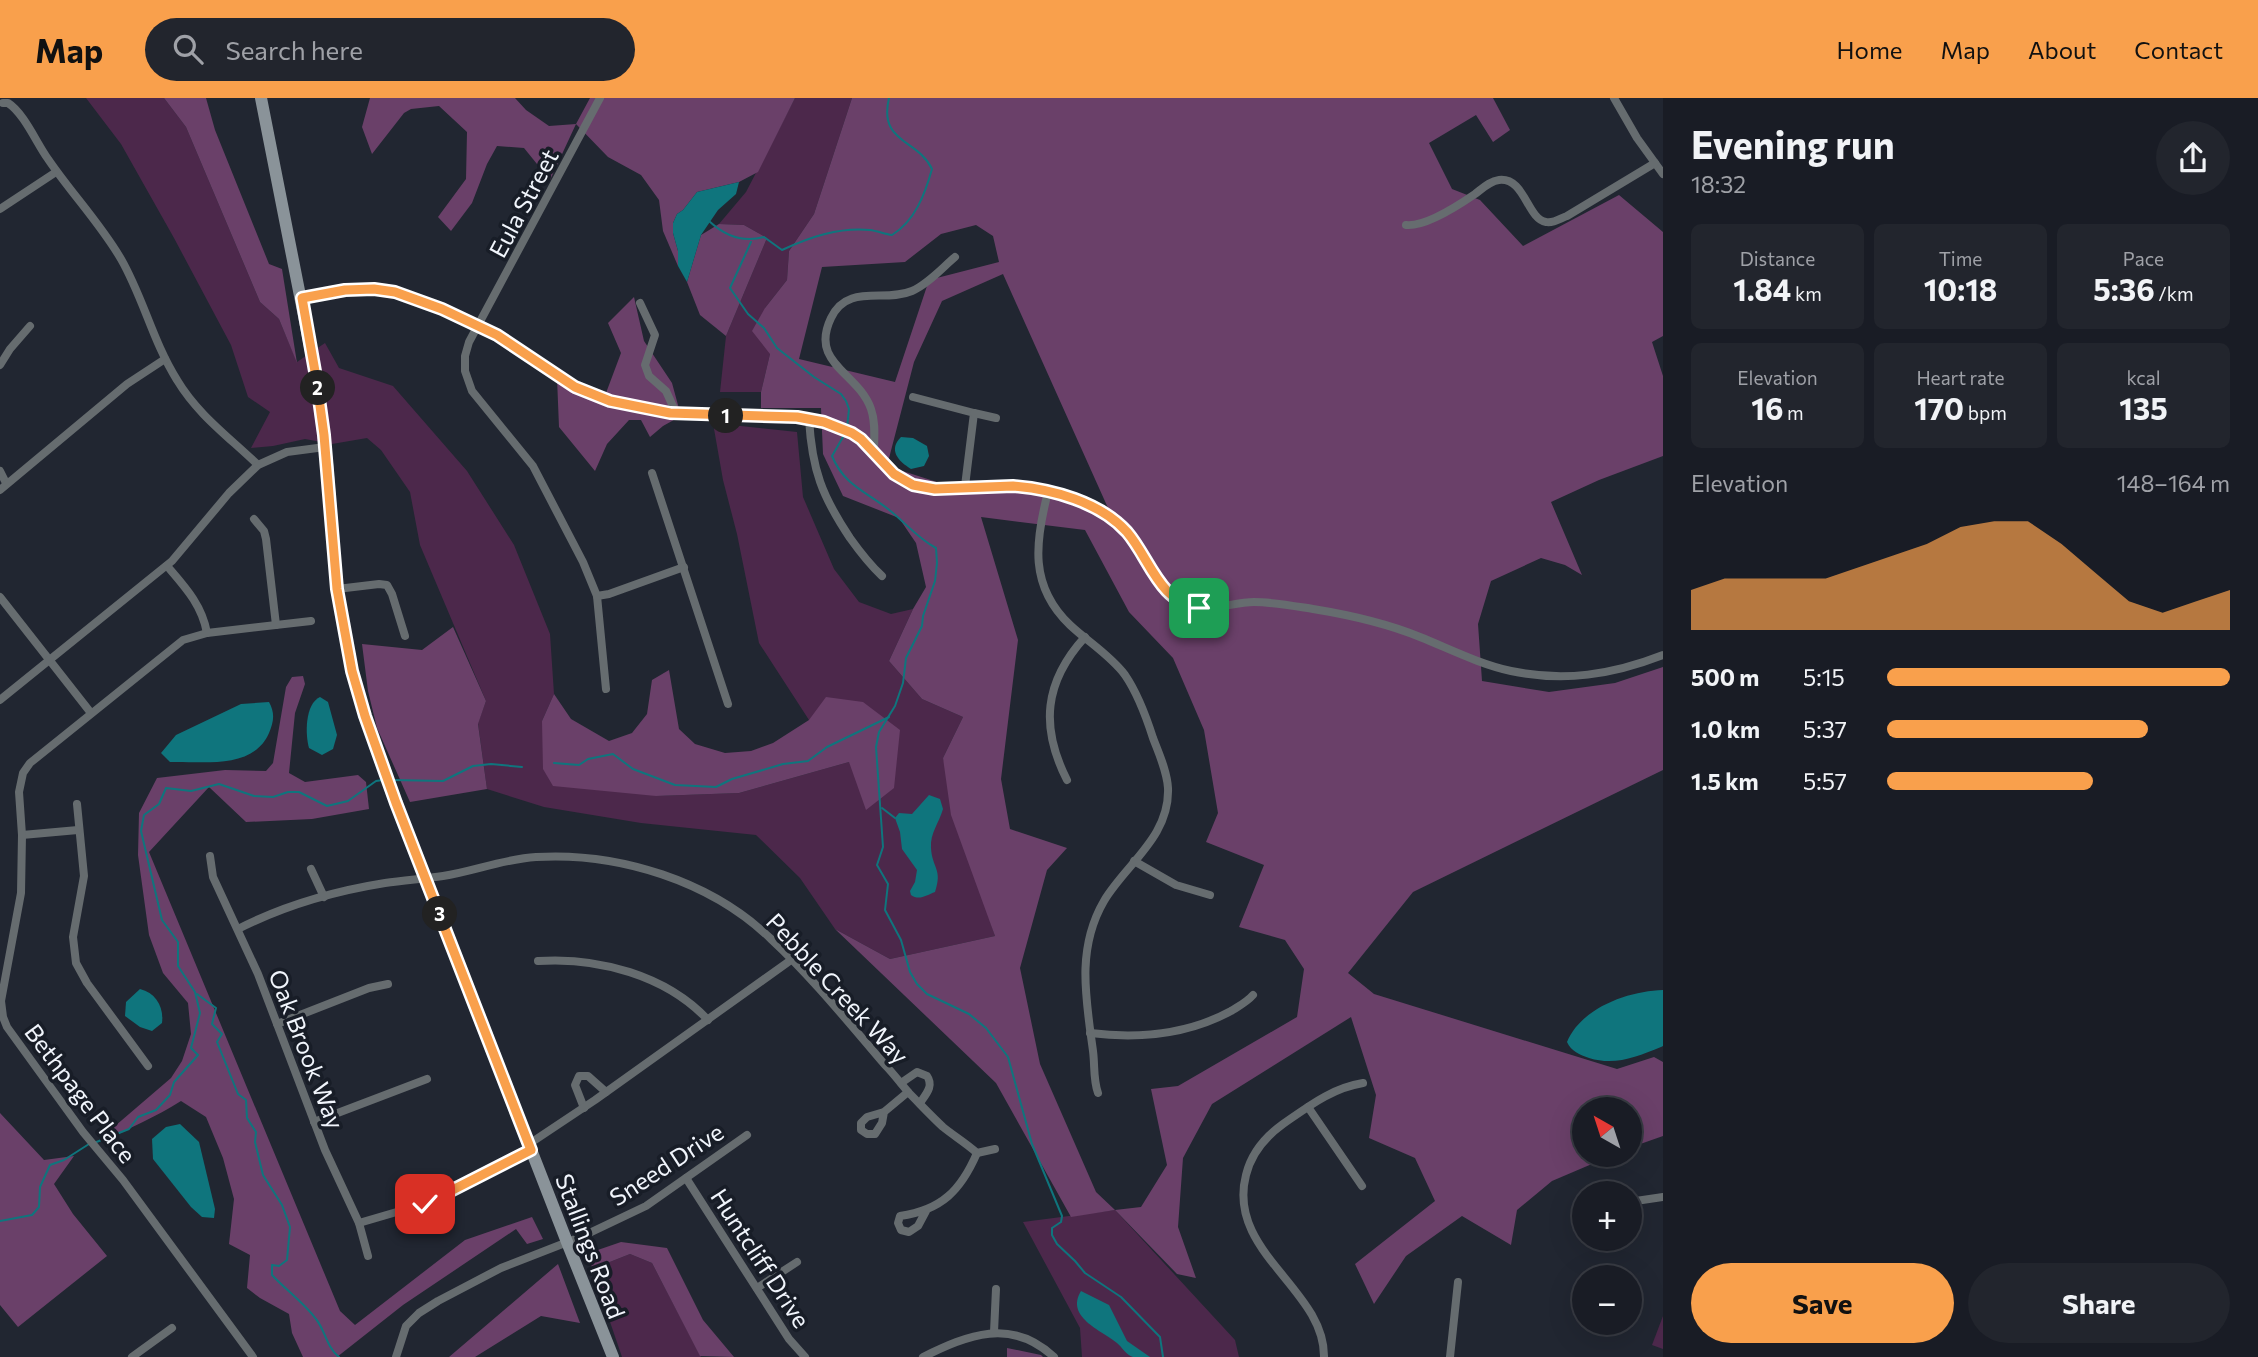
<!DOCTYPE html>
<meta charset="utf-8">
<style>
:root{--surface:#191c25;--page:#22252d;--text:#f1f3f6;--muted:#9fa1a7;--line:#373a42;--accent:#f9a04c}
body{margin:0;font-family:Commissioner,sans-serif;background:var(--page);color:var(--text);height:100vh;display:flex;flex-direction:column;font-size:26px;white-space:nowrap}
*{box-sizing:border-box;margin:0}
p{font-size:23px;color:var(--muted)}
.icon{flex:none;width:38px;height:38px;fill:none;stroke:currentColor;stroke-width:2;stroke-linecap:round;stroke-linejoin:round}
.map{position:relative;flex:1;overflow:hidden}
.drawer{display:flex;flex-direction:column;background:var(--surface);width:595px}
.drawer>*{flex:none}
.needle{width:46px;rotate:321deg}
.fabs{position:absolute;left:1572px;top:999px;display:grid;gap:14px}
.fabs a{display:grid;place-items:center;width:70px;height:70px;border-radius:50%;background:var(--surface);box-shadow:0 7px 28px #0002,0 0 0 2px var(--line);font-size:35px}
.pin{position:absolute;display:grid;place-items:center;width:60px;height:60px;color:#fff;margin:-30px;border-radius:14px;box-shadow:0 4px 10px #0006}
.km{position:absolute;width:35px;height:35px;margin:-18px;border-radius:50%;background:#222;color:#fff;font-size:19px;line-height:35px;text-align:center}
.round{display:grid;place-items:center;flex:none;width:74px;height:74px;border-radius:37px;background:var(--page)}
.headline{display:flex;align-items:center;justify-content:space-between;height:119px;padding:0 28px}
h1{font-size:38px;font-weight:700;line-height:52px}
.metrics{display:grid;grid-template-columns:repeat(3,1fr);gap:10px;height:119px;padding:7px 28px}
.metrics div{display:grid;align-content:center;border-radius:10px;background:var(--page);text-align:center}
.metrics b{font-size:30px;font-weight:700}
.metrics small{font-size:19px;font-weight:400}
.metrics p{font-size:19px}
.chart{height:196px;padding:14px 28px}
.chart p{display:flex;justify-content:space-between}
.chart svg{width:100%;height:126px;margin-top:7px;fill:var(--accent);opacity:.7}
.button{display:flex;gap:14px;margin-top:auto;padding:14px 28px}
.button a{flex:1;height:80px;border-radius:42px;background:var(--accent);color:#111;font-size:28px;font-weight:700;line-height:80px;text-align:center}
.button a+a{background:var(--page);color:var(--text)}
ul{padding:0 28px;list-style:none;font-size:23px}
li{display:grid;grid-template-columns:112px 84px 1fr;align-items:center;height:52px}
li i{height:18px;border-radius:9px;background:var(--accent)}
header{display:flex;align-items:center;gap:42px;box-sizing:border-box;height:98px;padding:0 35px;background:var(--accent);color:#111}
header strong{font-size:33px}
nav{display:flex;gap:38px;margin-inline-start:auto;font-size:24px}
.search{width:490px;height:63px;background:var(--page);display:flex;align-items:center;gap:18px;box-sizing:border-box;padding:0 24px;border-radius:38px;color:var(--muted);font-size:26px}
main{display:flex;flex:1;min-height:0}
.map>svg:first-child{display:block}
.green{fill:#4c284b}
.forest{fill:#6a4069;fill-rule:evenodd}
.water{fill:#0f757d}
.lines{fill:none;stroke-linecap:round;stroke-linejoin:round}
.stream{stroke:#0f757d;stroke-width:2}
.street{stroke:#666c6f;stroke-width:8}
.secondary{stroke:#8a9399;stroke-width:12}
.route-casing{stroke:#fff;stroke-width:14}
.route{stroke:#f9a04c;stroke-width:9}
.labels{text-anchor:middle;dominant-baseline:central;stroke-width:7;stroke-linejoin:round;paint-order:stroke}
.street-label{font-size:24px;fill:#f1f5fc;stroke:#181d27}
</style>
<header>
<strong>Map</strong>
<div class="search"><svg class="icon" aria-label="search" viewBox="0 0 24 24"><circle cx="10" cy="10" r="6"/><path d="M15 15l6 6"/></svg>Search here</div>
<nav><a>Home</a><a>Map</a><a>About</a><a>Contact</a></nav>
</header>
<main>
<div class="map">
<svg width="1663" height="1259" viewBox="0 0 1663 1259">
<rect width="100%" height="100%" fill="#212631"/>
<g class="green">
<path d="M86,0H164L186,29L260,204L279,221L297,264L325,245L339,270L393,288L467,373L514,447L550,536L554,596L542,623L656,698L739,695L849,664L894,690L809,622L759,545L737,436L723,382L713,325L797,334L803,399L834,471L859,504L891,516L913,511L889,563L922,601L963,619L943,660L980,792L995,838L890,861L835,831L800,780L756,737L641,725L544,709L487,691L478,625L486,603L420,447L410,394L381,352L367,340L332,346L305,341L273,348L251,350L270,314L248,299L231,247L174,140L121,46Z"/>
<path d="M795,0H852L814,116L789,153L787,182L765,210L770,256L761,294H720L726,238L767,140L744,127L719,126L746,94Z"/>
<path d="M1115,1112L1235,1242L1239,1259H1082L1080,1230L1023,1124Z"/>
<path d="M630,1156L652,1165L701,1259H622L592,1171Z"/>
<path d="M1663,1218V1251L1652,1247Z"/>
</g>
<g class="forest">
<path d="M164,0H206L215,32L269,166L282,171L297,265L279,221L260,204L186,29Z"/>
<path d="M370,0H515L526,12L549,28L576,26L590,0H795L758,74L739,84L697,94L683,112L677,116L673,125V135L678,153V168L663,133L659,102L641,77L608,59L576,26L550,82L524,50L497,48L487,66L472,105L451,133L438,119L466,81L467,34L439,8L411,11L404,15L372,56L362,29Z"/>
<path d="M852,0H1493L1510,32L1493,44L1476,17L1429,45L1452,91L1480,102L1523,148L1619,97L1663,134V238L1652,244L1663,278V358L1599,382L1551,404L1582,477L1565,467L1541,460L1491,483L1478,526L1482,583L1549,594L1615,585L1663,569V672L1413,794L1348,875L1374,896L1617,971L1654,959L1663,964V1038L1629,1050V1012H1584V1057H1613L1552,1083L1517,1112L1511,1147L1462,1118L1406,1158L1374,1206L1355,1166L1435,1103L1415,1060L1369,1040L1376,997L1351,919L1212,1006L1183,1060L1178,1129L1196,1180L1177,1176L1115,1112L1071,1119L996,985L835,831L890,861L995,838L951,717L943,660L963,619L922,601L889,563L913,511L926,489L916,445L899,420L843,398L823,356L821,310H761V294L770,256L752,233L765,210L787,182L789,153L814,116ZM976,127L993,138L999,164L929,182L895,284L799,261L822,169L905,164L941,136ZM1003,176L1108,410L1107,411L1009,383L940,385L887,368L914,264L942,203ZM981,419L1085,432L1129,514L1173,560L1204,632L1218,715L1206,744L1264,767L1239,829L1285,842L1304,871L1297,919L1178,988L1151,991L1167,1067L1141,1109L1115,1112L1096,1094L1040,966L1020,870L1047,772L1067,750L1010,731L1001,681L1018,542Z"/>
<path d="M719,126L744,127L767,140L726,238L700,217L687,184L701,137Z"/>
<path d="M634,199L644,243L672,285L681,318L663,328L650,339L641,322H629L607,346L595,373L559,329L557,280L606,295L621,255L608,225Z"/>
<path d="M453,529L486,603L478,626L487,691L410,704L377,630L368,593L362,546L422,552Z"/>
<path d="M669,572L679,631L695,646L725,655L751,653L773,645L809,622L826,599L863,604L900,632L894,690L866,712L849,664L739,695L656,698L553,688L543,671L542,623L554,596L571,621L609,643L632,635L647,616L652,582Z"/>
<path d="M303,578L305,586L295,615L289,675L305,684L358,677L366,684L369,711L312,721L246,724L209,689L149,754L340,1213L355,1227L465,1142L532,1119L543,1141L527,1146L516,1131L403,1207L337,1259H303L292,1235L289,1216L260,1200L247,1190L250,1157L229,1146L234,1101L223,1060L206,1019L181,1003C156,1019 129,1030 103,1044L101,1040L171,980L182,963L191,936L188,905L163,875L149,837L138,757L139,715L157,680L225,672L266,673L273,665L286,589L292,579Z"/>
<path d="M0,1015L44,1062L74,1058L54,1086L73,1116L107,1158L18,1229L0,1207Z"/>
<path d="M621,1144L667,1150L703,1222L734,1259L700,1258L652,1165L630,1156L592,1171L589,1155Z"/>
<path d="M558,1166L580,1225L541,1218L475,1259H449Z"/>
<path d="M1007,1250L1041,1257L1043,1259H1007Z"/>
</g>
<g class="water">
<path d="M739,84L736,96L718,112L701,137L687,184L678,168V153L673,135V125L677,116L683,112L697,94Z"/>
<path d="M901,339L913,340L927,348L929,358L924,368L911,371C898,363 888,352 901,339Z"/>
<path d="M320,599L328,604L337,637L333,651L322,657L309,650C305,636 305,606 320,599Z"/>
<path d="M269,604C275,615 274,623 269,635C253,672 203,663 170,664L161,655L176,637L241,606Z"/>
<path d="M929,697L940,701L943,711C939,725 930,735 931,750C932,770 943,771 935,794C927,797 919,803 911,797L910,793L915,784L917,772L902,751L900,734L895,720L899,715L912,716Z"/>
<path d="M140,891C156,895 164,909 162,925L152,933L140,929L125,918L126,904Z"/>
<path d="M1663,892V948L1661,949C1636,959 1615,968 1589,960C1580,957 1571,953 1567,944C1581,910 1628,893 1663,892Z"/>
<path d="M180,1026L199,1044L215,1111L214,1120L202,1119L191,1109L153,1061L152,1041L166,1029Z"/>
<path d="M1081,1193L1109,1207L1127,1243L1150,1259C1145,1259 1138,1259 1133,1259C1126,1257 1122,1249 1117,1245C1101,1232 1065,1219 1081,1193Z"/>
</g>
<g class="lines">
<g class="stream">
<path d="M709,123C725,138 743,145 764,139L782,152C810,139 839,129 870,132C877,133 885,136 892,137C915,123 925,96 932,71C918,41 878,45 889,0"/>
<path d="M751,144L730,190L748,216L764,230L777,250L814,279L841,296L846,303L849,311L847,330"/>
<path d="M843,339L832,358C844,387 865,393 888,411C905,424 917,440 936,450L937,465L935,483L923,518L922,528L906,560L903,585L895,608L879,634L876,649L883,749L877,767L888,786L885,812L901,842L910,874L917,886L927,896L969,916L986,930L1008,959L1032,1046L1062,1118L1061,1124L1052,1130V1137L1057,1146L1075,1163L1085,1175L1121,1199L1160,1239L1163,1259"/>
<path d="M554,665L579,667L588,661L613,656L633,671L675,687L716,689L732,681L783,666L808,663L827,649L889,619"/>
<path d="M392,682L443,683L473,668L491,666L522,669"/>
<path d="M882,710L895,720"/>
<path d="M197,896L216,910L212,926L222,936L217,944L238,996L246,1002L247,1020L256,1034L255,1044L263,1077L282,1107L290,1129L287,1162L279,1168L272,1167V1177C286,1192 304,1205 316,1221C325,1232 327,1250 339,1259"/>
<path d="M94,1045L129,1031L138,1019L156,1012L170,997L174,984L198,957L191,950L200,915L195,894L178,868V844L162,822L141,733L144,717L159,706L166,690L191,693L219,686L254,698L273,699L288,694H299L327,708L348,703L376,683L383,682"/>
<path d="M0,1123L32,1117L39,1109L40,1089L50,1067L64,1062L89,1046"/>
</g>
<g class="street">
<path d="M600,0L469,244L465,258V273L472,293L533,368L583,464L597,498L606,591"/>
<path d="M1614,0L1637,40L1663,76"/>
<path d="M3,5H8C24,15 37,46 48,61C71,95 100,125 121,161C143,199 153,244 177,282C198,317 229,339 258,367"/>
<path d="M0,111L56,74"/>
<path d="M1406,127C1426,129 1459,107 1475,96C1483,90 1490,83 1499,82C1525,79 1527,121 1546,124C1553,126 1561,120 1567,118L1655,65"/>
<path d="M302,200C328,195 355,189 382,192C418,195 488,230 518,250C547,269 574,292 607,302C652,316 700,317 747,318C774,319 801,317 828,326C839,330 851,334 861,341C881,357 891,381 917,388C934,393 952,389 969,388C1016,387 1063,390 1105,416C1141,439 1154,496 1188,508C1208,515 1233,504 1254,504C1273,504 1294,508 1313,511C1350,517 1386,525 1420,539C1450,551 1479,566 1511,573C1564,584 1612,577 1663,557"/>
<path d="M640,205L655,237L645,267L649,278L666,293L676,315"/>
<path d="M0,267L10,251L30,228"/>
<path d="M913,299L974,315L965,388"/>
<path d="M974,315L996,320"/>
<path d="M809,321C812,372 822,398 850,440C860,454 869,466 882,478"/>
<path d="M874,354C874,340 876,325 871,311C858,274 809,266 831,220C848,185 884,205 912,193C928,186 942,170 955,159"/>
<path d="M0,373L6,385"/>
<path d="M652,375L728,606"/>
<path d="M0,392L127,286L165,261"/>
<path d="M1048,394C1035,444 1029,488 1070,527C1088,544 1110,557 1125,577C1138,596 1146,618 1153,640C1159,656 1167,673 1168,690C1170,739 1126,766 1104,803C1076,851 1086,901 1093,953C1095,968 1093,981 1098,995"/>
<path d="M254,421L264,433L266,441L276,527"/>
<path d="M167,468C185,489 202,507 207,535"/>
<path d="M337,491L379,486L387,487L392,496L405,538"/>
<path d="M597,498L609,496L684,469"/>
<path d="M0,499L91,615"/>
<path d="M0,602L172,463L229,395L258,367L287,354L325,349"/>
<path d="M1067,682C1040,629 1044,584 1085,539"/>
<path d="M77,706L84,778L73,839L76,865L87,885L148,968"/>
<path d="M22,737L78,732"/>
<path d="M210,758L213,779L258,876L325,1052L359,1125L368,1158"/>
<path d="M1134,763L1176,787L1210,797"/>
<path d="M311,771L324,799"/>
<path d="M238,831C283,808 335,793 385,785C404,782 423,781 443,778C474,773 504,761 536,759C619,754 711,783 771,841C811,878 849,925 885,967C894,976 901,986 909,995C920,1006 931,1018 943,1029C954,1038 966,1045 977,1055L995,1051"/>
<path d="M538,863C598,859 666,877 708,922"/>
<path d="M277,926L369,890L388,886"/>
<path d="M1090,935C1139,941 1187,937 1231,913C1239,908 1247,904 1253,897"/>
<path d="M901,985L917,974L927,978C934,988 926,996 920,1005"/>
<path d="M1308,1009L1362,1088"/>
<path d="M584,1010L575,987L579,978H588L606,994"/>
<path d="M884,1014L882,1025L875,1036H867L861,1032V1025L867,1019L884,1014L908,994"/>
<path d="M314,1024L427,981"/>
<path d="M529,1046L595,1002L791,862"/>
<path d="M686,1080L789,1241L805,1259"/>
<path d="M1629,1104L1663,1099"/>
<path d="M926,1113L918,1128L909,1134L901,1132L898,1125L900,1118C942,1112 961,1092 977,1055"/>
<path d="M359,1125L424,1106L531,1052"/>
<path d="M757,1190L797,1164"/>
<path d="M994,1234L996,1191"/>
<path d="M132,1259L172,1230"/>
<path d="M253,1259L123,1082L83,1034L7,929L3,919L1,903L21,795L22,737L19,694L23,675L30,665L183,542L207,535L311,523"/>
<path d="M396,1259L406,1228L419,1215L438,1203L501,1170L583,1138L646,1108L747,1037"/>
<path d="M923,1259C968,1237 1011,1219 1054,1259"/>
<path d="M1324,1259C1325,1191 1226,1154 1246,1077C1251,1056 1265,1039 1283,1026C1309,1008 1332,990 1363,985"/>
<path d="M1450,1259L1458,1184"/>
</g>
<path class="secondary" d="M261,0L316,279L327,365L337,491L352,573L365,618L396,705L567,1144L613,1259"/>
</g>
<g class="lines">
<defs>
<path id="route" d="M425,1106L531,1052L396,705L365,618L352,573L337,491L324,337L316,279L302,200L345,192L374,191L395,194L442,211L497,237L575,289L610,303L670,315L797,319L824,324L852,335L861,341L894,376L913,387L935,391L1013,388C1052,391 1100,404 1127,434C1150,461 1159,504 1199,510"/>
</defs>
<use href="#route" class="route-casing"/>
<use href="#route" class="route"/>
</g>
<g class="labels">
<g class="street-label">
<text transform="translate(523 105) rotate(-62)">Eula Street</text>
<text transform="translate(838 890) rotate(47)">Pebble Creek Way</text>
<text transform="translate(307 951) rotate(69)">Oak Brook Way</text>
<text transform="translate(81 995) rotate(53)">Bethpage Place</text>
<text transform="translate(666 1066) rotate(-33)">Sneed Drive</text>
<text transform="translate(591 1148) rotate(69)">Stallings Road</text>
<text transform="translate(761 1160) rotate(57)">Huntcliff Drive</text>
</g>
</g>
</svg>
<div class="fabs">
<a><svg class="needle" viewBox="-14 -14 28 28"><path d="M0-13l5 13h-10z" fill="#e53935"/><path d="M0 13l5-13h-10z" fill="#9fa1a7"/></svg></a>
<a>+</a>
<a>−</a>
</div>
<div class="pin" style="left:1199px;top:510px;background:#1e9e55"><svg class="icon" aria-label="arrive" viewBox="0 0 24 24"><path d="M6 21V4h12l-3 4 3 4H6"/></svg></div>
<div class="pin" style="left:425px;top:1106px;background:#d93025"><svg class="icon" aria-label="check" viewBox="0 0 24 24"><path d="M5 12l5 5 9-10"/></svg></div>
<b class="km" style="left:726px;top:318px">1</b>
<b class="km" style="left:318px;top:290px">2</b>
<b class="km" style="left:440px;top:816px">3</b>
</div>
<section class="drawer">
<div class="headline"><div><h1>Evening run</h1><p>18:32</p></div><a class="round"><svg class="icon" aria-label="share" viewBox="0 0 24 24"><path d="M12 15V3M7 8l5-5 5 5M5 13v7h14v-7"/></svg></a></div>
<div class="metrics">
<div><p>Distance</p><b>1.84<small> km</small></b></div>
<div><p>Time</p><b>10:18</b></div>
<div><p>Pace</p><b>5:36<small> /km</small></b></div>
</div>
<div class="metrics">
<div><p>Elevation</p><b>16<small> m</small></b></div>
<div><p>Heart rate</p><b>170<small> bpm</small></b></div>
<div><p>kcal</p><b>135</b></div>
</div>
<div class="chart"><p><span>Elevation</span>148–164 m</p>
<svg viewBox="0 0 160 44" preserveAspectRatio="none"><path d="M0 44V30L10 26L20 26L30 26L40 26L50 22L60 18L70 14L80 8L90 6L100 6L110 14L120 24L130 34L140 38L150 34L160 30V44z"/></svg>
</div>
<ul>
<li><b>500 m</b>5:15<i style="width:100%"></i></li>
<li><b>1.0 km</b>5:37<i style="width:76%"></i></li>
<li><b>1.5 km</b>5:57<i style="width:60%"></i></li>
</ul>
<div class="button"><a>Save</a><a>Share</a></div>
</section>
</main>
